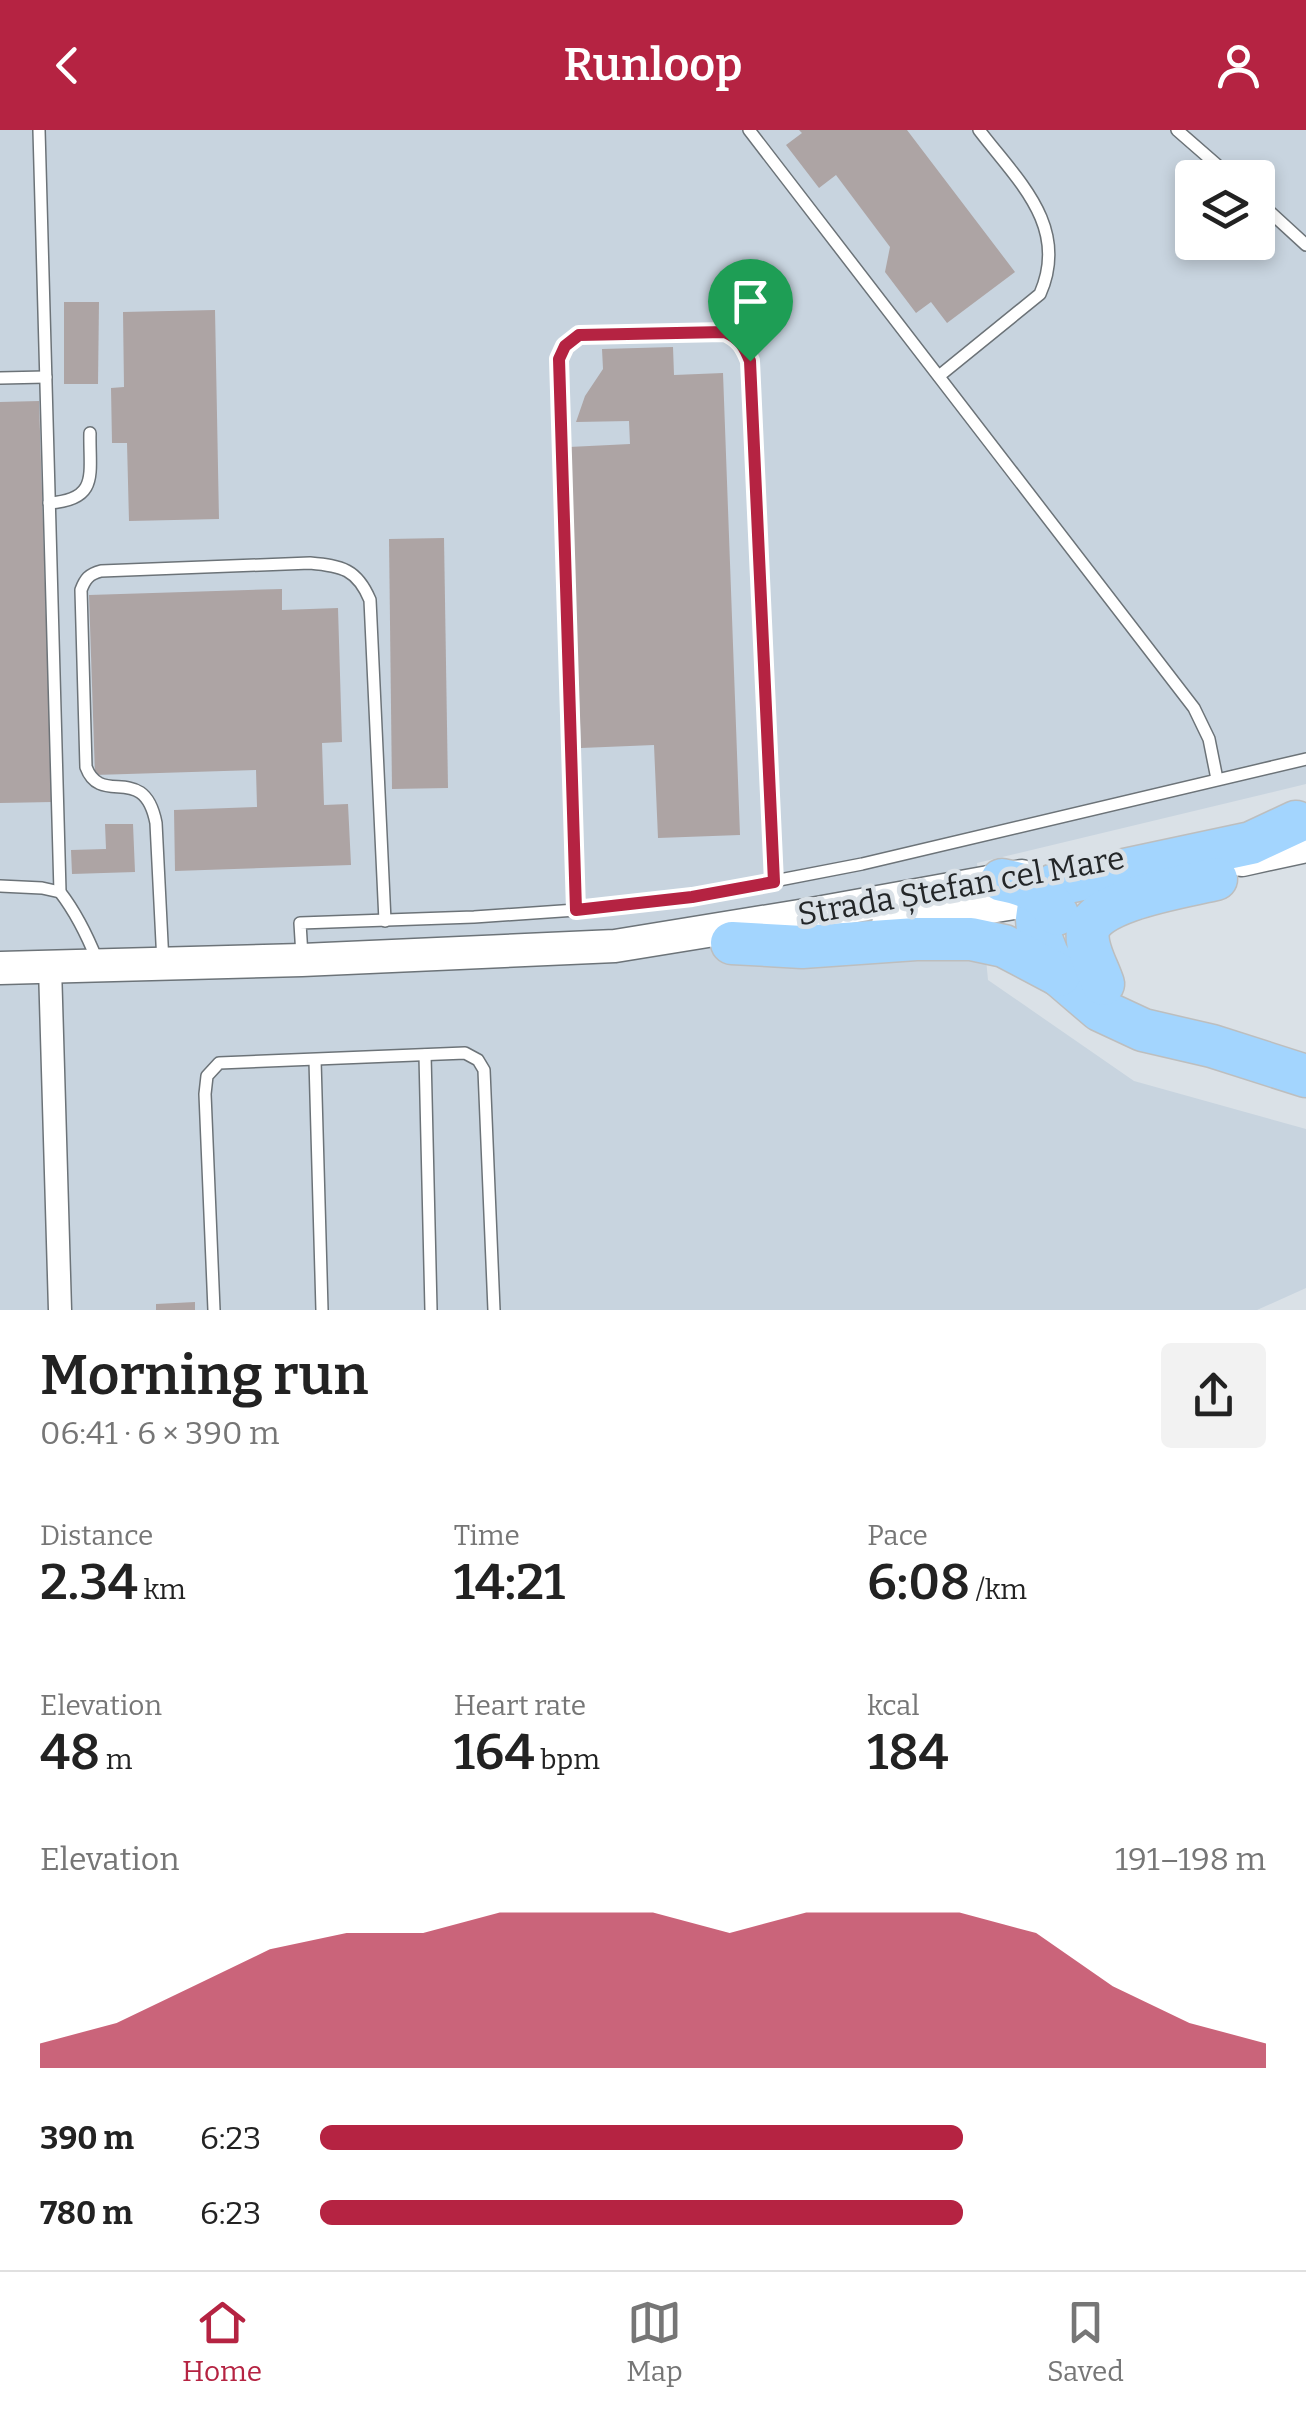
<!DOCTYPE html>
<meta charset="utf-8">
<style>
:root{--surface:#fff;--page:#f2f2f2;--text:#222;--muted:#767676;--line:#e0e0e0;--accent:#b52342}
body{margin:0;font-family:Bitter,serif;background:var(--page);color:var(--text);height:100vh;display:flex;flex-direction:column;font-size:38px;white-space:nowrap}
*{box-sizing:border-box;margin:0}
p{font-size:32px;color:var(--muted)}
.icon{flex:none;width:55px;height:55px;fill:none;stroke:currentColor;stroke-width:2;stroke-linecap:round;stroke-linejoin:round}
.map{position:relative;height:1180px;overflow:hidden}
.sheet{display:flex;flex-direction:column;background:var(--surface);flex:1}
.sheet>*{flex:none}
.fabs{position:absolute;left:1175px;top:30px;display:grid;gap:20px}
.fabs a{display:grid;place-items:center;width:100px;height:100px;border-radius:10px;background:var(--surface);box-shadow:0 5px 15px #0003;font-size:50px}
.pin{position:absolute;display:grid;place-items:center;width:85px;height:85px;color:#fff;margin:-102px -42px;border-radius:50% 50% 50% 0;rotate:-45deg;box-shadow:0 0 10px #0007}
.pin .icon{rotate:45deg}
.round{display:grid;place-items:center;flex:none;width:105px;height:105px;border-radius:10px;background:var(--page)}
.headline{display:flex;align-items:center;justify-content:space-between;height:170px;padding:0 40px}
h1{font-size:55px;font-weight:600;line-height:75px}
.figures{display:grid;grid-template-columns:repeat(3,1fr);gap:15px;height:170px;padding:10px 40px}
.figures div{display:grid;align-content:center}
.figures b{font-size:50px;font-weight:600}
.figures small{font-size:28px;font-weight:400}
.figures p{font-size:28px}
.chart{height:280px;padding:20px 40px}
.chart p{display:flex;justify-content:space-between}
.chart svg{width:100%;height:180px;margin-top:10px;fill:var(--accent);opacity:.7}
ul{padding:0 40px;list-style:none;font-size:32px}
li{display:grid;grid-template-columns:160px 120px 1fr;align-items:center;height:75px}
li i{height:25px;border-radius:12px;background:var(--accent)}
header{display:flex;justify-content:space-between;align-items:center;height:130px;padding:0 40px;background:var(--accent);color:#fff;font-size:45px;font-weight:600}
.dock{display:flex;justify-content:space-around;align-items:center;height:140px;border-top:2px solid var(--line);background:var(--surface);font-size:28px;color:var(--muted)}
.dock a{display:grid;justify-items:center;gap:5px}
.dock .selected{color:var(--accent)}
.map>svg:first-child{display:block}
.built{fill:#c8d4df;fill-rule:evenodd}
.building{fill:#ada4a4}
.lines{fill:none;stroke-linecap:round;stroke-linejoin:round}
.service-casing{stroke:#6c7378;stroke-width:14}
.minor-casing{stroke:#6c7378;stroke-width:25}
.secondary-casing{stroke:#6c7378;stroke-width:35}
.motorway-casing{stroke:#bdbebe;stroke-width:45}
.service{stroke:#fff;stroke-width:11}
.minor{stroke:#fff;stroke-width:22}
.secondary{stroke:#fff;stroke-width:32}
.motorway{stroke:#a3d5fe;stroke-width:42}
.route-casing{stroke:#fff;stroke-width:20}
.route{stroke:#b52342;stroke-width:12}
.labels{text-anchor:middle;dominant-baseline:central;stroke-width:9;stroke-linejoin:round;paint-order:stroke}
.street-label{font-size:32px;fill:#232628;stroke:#dae1e7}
</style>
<header><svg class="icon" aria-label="back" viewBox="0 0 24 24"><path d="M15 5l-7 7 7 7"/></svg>Runloop<svg class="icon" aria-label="person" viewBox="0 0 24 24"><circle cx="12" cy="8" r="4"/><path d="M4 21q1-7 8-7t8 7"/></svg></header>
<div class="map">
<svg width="1306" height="1180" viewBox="0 0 1306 1180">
<rect width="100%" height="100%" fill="#dae1e7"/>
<path class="built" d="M0,0H1306V654L977,733L988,850L1134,951L1306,999V1158L1257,1180H0ZM1192,48H1258V112H1192Z"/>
<g class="building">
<path d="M799,0H907L1015,142L947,193L931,172L916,183L885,142L890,117L836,45L819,58L786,15L802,3Z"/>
<path d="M64,172H99L98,254H64Z"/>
<path d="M215,180L219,389L129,391L127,313H112L111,258L124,257L123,182Z"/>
<path d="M673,217L674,245L723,243L740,705L658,708L654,615L581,618L569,317L630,314L629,291L576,292L585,266L603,239L602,219Z"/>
<path d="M39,271L52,672L0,673V272Z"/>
<path d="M444,408L448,658L392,659L389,409Z"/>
<path d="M282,459V480L338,478L342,612L322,613L324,675L348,674L351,735L175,741L174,680L257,677L256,640L95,645L89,465Z"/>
<path d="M105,694H133L135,742L72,744L71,720L106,719Z"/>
<path d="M195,1172V1180H156V1174Z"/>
</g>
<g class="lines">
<defs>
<g id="service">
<path d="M39,0L60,762C77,784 87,805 97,830"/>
<path d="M749,0L1194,578L1209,609L1217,649"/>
<path d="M1177,0L1232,48"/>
<path d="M1258,71L1306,115"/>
<path d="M939,246L1040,164C1070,96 1017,50 979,0"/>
<path d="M0,248L46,247"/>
<path d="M49,373C100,370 89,343 90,303"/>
<path d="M0,756L42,758L60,762"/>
<path d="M576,780L559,229L565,216L579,205L725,202C740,209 744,216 750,231L774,752"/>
<path d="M302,826L300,793L474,787L576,780L691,767L862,734L1306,629"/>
<path d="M163,833L156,693C144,631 101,678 86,637L81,460C85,449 89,444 101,441L310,433C342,436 357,439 370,470L385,791"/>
<path d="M425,925L431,1180"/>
<path d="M315,930L322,1180"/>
<path d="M214,1180L205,964L207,946L219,933L465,923L478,930L484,940L494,1180"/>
</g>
<path id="minor" d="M50,837L60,1180"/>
<g id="secondary">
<path d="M1242,730L1306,716"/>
<path d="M888,794L1056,766"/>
<path d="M0,838L302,830L615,816L806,785L1022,746"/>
</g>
<g id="motorway">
<path d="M1296,692L1251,713L1054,755L1040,767L1037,789L1038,801L1047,824L1059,845L1100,880L1143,900L1212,916L1306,946"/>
<path d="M1002,750C1027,755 1045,761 1057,784"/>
<path d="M732,813L802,817L916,809H971L1004,816L1059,845"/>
<path d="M1103,854C1098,838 1085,818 1088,801C1093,770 1188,756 1216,749"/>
</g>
</defs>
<use href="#service" class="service-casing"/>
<use href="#minor" class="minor-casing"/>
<use href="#secondary" class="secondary-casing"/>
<use href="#motorway" class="motorway-casing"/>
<use href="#service" class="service"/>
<use href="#minor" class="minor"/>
<use href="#secondary" class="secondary"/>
<use href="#motorway" class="motorway"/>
</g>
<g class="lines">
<defs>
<path id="route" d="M725,202C740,209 744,216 750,231L774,752L692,767L576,780L559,229L565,216L579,205Z"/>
</defs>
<use href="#route" class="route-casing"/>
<use href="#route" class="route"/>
</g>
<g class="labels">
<g class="street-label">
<text transform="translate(961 756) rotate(-10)">Strada Ștefan cel Mare</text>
</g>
</g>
</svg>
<div class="fabs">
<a><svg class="icon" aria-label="layers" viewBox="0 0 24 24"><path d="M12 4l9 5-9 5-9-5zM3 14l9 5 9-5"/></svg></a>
</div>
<div class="pin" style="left:750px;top:231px;background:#1e9e55"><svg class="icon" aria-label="arrive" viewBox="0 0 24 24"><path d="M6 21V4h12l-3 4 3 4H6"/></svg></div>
</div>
<section class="sheet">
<div class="headline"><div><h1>Morning run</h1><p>06:41 · 6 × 390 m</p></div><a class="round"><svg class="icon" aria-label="share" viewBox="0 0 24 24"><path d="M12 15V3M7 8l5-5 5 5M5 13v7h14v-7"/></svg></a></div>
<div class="figures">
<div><p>Distance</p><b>2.34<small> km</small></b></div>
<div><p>Time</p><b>14:21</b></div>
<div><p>Pace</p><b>6:08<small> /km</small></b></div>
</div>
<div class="figures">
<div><p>Elevation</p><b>48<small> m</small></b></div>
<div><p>Heart rate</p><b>164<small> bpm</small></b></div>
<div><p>kcal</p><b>184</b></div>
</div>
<div class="chart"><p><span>Elevation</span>191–198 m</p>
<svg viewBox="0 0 160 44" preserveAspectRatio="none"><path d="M0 44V38L10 33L20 24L30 15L40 11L50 11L60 6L70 6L80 6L90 11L100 6L110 6L120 6L130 11L140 24L150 33L160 38V44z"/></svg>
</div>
<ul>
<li><b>390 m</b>6:23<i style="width:68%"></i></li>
<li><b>780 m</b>6:23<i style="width:68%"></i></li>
</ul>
</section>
<nav class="dock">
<a class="selected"><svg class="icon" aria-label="home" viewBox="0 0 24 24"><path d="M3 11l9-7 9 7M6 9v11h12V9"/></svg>Home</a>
<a><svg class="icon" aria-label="map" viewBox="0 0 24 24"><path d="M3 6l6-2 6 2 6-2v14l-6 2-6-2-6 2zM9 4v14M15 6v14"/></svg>Map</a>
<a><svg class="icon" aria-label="saved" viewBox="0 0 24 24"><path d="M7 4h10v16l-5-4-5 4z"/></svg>Saved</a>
</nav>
